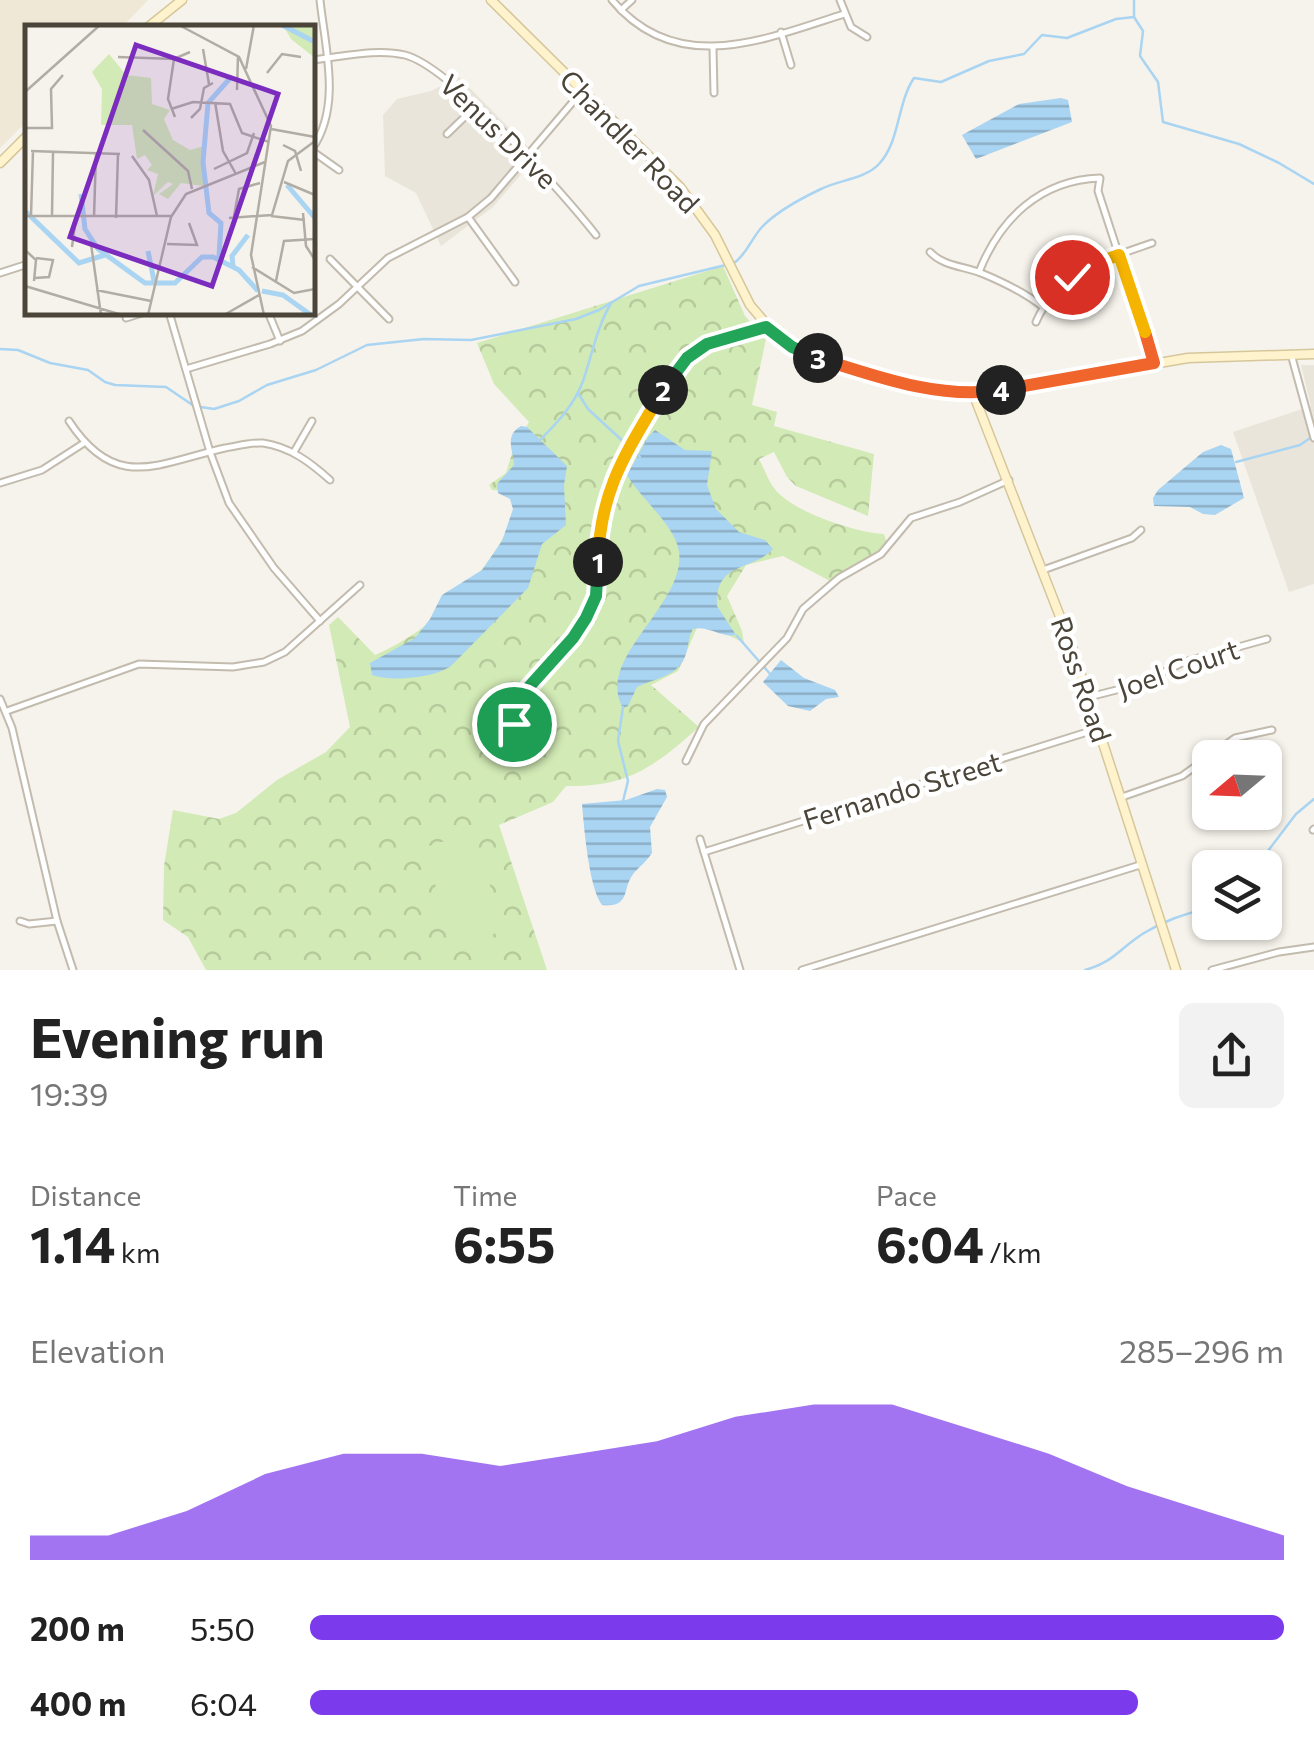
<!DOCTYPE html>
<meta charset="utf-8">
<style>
:root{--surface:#fff;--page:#f2f2f2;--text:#222;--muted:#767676;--accent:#7c3aed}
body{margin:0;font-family:Commissioner,sans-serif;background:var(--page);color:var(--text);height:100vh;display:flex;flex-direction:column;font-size:38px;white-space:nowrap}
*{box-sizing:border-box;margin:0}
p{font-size:32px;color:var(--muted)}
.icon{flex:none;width:55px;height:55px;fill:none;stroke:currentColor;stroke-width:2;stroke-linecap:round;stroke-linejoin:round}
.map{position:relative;height:970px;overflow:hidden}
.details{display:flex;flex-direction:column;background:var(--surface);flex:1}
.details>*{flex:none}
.needle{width:65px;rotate:251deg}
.fabs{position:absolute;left:1192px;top:740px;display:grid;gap:20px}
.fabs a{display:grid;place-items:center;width:90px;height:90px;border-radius:15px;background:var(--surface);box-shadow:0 2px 8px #0004;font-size:50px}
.pin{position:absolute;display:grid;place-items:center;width:85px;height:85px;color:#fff;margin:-42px;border:5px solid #fff;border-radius:50%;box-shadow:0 2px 10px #0007}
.km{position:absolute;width:50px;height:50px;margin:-25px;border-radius:50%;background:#222;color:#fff;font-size:28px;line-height:50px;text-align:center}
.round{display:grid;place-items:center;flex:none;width:105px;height:105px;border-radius:15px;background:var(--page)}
.overview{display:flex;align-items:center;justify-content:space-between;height:170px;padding:0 30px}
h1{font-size:55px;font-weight:700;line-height:75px}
.metrics{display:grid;grid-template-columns:repeat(3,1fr);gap:15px;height:170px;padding:10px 30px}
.metrics div{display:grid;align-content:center}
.metrics b{font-size:50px;font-weight:700}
.metrics small{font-size:28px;font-weight:400}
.metrics p{font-size:28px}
.chart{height:280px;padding:20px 30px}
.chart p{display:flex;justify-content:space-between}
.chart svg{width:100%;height:180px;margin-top:10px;fill:var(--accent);opacity:.7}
ul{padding:0 30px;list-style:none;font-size:32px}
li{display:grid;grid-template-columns:160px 120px 1fr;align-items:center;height:75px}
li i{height:25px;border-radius:12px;background:var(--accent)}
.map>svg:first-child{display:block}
.residential{fill:#eae5da}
.education{fill:#efe8d6}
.park{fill:url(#park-crowns)}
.pitch{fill:#d2eab5}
.water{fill:url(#water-rules)}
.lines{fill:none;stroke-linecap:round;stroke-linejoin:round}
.stream{stroke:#a9d4f2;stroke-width:2.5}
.street-casing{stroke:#c2bbae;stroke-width:9}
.secondary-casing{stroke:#d6c79b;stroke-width:11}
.street{stroke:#fff;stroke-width:5}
.secondary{stroke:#fff3cd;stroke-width:8}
.split-1-casing{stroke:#fff;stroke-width:20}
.split-2-casing{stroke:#fff;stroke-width:20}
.split-3-casing{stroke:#fff;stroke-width:20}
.split-4-casing{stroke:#fff;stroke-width:20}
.split-5-casing{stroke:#fff;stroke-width:20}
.split-6-casing{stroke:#fff;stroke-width:20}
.split-1{stroke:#22a559;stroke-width:12}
.split-2{stroke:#f5b400;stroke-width:12}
.split-3{stroke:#22a559;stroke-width:12}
.split-4{stroke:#f0652b;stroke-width:12}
.split-5{stroke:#f0652b;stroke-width:12}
.split-6{stroke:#f5b400;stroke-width:12}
.labels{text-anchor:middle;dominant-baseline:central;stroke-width:9;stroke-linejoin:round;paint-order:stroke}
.street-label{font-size:28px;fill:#4b4439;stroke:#fff}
.inset-river{fill:none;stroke:#a9d4f2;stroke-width:5}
.inset-road{fill:none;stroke:#b2ada4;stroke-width:2.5}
.view{fill:#7b2cbf;fill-opacity:0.15;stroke:#7b2cbf;stroke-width:5}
.inset-edge{fill:none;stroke:#4b4439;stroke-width:5}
</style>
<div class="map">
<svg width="1314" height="970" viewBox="0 0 1314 970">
<defs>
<pattern id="park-crowns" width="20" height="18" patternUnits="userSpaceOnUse" patternTransform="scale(2.5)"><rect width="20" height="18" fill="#d2eab5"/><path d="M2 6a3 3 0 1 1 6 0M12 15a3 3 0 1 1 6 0" fill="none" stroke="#b6ca9c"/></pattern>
<pattern id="water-rules" width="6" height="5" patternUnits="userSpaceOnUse" patternTransform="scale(2.5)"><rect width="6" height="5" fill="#a9d4f2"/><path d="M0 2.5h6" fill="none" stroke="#8caec5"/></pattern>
</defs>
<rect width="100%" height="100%" fill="#f6f3ec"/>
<g class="residential">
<path d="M459,77L537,156L493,207L441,246L416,193L385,176L383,115L397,99L431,91Z"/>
<path d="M1301,365H1314V584L1289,592L1233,432L1311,406Z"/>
</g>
<path class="education" d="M0,0H148L122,27L28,28L27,121L0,148Z"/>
<path class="park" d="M723,266L745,316L766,339L752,405L777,412L774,426L874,454L868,516L796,486L787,477L774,452L759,459C764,468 768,480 774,488C790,511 856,533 884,534L889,550L830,581L783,556L746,565L727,596L742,631L744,643L700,621L678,671L651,685L699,727C654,767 628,787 566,786L553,802L499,825L547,970H206L188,937L163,920L164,866L173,810L219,819L236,813L277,780L326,752L350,727L329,625L338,617L375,655C434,631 495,568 517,508L506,491L492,490L489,485L506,473L513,450L529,422L494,384L477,343Z"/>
<path class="pitch" d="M472,832L505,930L456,947L423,848Z"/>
<g class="water">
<path d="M1061,98L1068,100L1072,122L976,159L962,135L1019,104Z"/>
<path d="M521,426L527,427L567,466L564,485L566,525L542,544L528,588L451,666C434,678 391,682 372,675L370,663L415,638L430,619L442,595L482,570L502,541L513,509L510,499L498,493L497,484L514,465C513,449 504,436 521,426Z"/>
<path d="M655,430L685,450L712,451L707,485L716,509L739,532L765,540L773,549C753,571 714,561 717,606L736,635C721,638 708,625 693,629C688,638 689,645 686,654C679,677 655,678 637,687L628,706L623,708C594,659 686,605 679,552C676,526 640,498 627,475L648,437Z"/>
<path d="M1221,445L1231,449L1244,498L1215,515L1203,514L1190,507L1154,506L1153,498L1158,490L1203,452Z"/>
<path d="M781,660L804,678L835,690L839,697L826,699L810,711L788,706L763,682Z"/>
<path d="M657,789L665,790L667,797L650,827L652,853C647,861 640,866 634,873C621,888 632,908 602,905C589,888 584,828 582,804L626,800Z"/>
</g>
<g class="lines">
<g class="stream">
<path d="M1134,0V17L1143,31L1140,56L1158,82L1163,122L1239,144L1279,163L1314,184"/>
<path d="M0,349L18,350L50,363L88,370L105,382L115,385L166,387L194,406L214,409L239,401L267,385L316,370L367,345L424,339L471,340L576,319L599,310L639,286L734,263C747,254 751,239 762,227C777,211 802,198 821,189C839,180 865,179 879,164C900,142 897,103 914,78L941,82L989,61L1024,54L1042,35L1067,38L1116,19L1134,17"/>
<path d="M578,393L588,409L640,457"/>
<path d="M540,440C557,423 575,404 583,381C592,355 597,327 611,303"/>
<path d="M1236,462L1300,445L1313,436"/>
<path d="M737,636L771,675"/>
<path d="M623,801L628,781L618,741L623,707"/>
<path d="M1255,868L1296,814L1314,799"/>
<path d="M1085,970C1114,962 1120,948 1144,933C1165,920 1186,913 1210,908"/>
</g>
<defs>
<g id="street">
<path d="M612,0C676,77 763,40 844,14"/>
<path d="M840,0L851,27L867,37"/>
<path d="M621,10L632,0"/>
<path d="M781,32L791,65"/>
<path d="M713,48L714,93"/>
<path d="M312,60C342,57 376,48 405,55C451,67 564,194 596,235"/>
<path d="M447,134L475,107"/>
<path d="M312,149C342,106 325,48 320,0"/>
<path d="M312,151L339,170"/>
<path d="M468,217L515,282"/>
<path d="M930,252C943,266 963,266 981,273C1003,282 1024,292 1043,307"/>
<path d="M330,259L389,319"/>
<path d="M979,272C1000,219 1040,180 1100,178L1098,191L1154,363"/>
<path d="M0,273L28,264"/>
<path d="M169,312L210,452L229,503L274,568L320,621"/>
<path d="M268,312L280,341"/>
<path d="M126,318L145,312"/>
<path d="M1036,322C1057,273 1106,259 1152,243"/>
<path d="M1291,354L1314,438"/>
<path d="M186,369L270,344L302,331L339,304L388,258L468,217L491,198L583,90"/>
<path d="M69,421C116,493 158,463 225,448C238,446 251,442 263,443C290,447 310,462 330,480"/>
<path d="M294,452L312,421"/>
<path d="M0,483L42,470L84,443"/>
<path d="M1043,570L1132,538L1141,530"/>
<path d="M1089,697L1140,684L1184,662L1267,639"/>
<path d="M0,699L12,728L57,921L73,970"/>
<path d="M7,711L139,664L233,667L264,662L285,652L360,585"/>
<path d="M506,749C512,730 515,706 527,690C549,656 582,635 596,596C598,568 596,539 602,511C609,479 668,371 694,352C716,336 745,341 766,327"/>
<path d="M686,761L704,724L787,638L803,609L839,578L881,554L911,518L960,502L1009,480"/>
<path d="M1122,797L1182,776L1235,738L1272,730"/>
<path d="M1313,830L1314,829"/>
<path d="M700,839L740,970"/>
<path d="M704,852L1097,729"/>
<path d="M20,921L29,924L57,921"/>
<path d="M802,970L1140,865"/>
<path d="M1212,970L1279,952L1314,947"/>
</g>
<g id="secondary">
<path d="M491,0L680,187L715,235L750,305L779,339L800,351L841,365L942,391L979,394L1188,358L1314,354"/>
<path d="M147,28L182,0"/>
<path d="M0,163L28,135"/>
<path d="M973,393L1073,650L1176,970"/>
</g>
</defs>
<use href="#street" class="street-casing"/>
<use href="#secondary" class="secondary-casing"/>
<use href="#street" class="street"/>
<use href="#secondary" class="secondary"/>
</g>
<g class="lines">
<defs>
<path id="split-1" d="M514,724L528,688L573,638L586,618L596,596L598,562"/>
<path id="split-2" d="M598,562C600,488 627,452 663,390"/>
<path id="split-3" d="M663,390L687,358L707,344L766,327L792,347L818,358"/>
<path id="split-4" d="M818,358C875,376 940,400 1001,390"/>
<path id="split-5" d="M1001,390L1154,363L1145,332"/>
<path id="split-6" d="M1072,277L1088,266L1119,255L1145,332"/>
</defs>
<use href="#split-1" class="split-1-casing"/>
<use href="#split-2" class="split-2-casing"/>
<use href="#split-3" class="split-3-casing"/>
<use href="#split-4" class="split-4-casing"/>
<use href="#split-5" class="split-5-casing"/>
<use href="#split-6" class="split-6-casing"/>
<use href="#split-1" class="split-1"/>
<use href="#split-2" class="split-2"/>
<use href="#split-3" class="split-3"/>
<use href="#split-4" class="split-4"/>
<use href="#split-5" class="split-5"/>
<use href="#split-6" class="split-6"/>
</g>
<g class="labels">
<g class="street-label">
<text transform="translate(499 131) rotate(44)">Venus Drive</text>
<text transform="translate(630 141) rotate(46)">Chandler Road</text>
<text transform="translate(1178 668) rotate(-19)">Joel Court</text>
<text transform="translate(1082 679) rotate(71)">Ross Road</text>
<text transform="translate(902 790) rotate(-17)">Fernando Street</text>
</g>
</g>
<g transform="translate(25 25)">
<rect width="290" height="290" fill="#f6f3ec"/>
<path d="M258,0H290V33L266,14Z" fill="#d2eab5"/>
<path d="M84,29L101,50L126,53L127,79L145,85L139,94L148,115L165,125L179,121L178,161L156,158L143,174L134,169L148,159L143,157L128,171L133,149L122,145L127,140L120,130L112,134L107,100H76L77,64L67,47Z" fill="#d2eab5"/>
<path class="inset-river" d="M257,0L290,17M262,160L290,193M56,169L60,204L73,224L120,258H150L177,232H188L214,245L233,266M0,186L54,238L80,230M123,226L129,256M194,232L196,198L184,188L178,137L183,78L207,51M208,241L207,231L223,210M237,266L258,270L286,290"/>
<path class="inset-road" d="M154,0L214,32L246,101L226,230L239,290M178,24L184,59M93,32L149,34L165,27M149,34L143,74L150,92M221,44L229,0M242,48L257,29L276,32M212,65L213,31M0,67L75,0M190,77L198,126L211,149M146,84L168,77L205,79L217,108L244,117M166,93L175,84L179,63L188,58M0,103H27L26,64L38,50M246,104L290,112M118,105L163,146L167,164M258,120L270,126L276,146M6,126L95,129M107,131L124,155L132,191M189,144L222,128L229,108M259,157L290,170M278,188L281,221L290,235M0,191H147M6,191L8,126M27,191L28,127M209,191L214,164L235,158M246,191L280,195M69,192L71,128M91,193L93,129M204,193L247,190L263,136L290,116M66,219L76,290M142,219L172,220L164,198M47,222L51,192M0,225L11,235L9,256M227,242L269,268L290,264M10,253L24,252L28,235L11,233M251,256L259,216L289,214M0,261L97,290M71,265L126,276M123,290L146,192L161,169L240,137M199,290L234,270"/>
<path class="view" d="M111,20L253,69L187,261L45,212Z"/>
<rect width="290" height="290" class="inset-edge"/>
</g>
</svg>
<div class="fabs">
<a><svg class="needle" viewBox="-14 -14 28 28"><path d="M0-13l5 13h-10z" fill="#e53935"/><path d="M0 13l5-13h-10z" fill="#767676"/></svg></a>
<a><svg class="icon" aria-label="layers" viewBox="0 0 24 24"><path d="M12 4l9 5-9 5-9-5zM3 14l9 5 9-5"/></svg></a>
</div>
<div class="pin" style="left:514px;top:724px;background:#1e9e55"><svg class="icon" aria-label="arrive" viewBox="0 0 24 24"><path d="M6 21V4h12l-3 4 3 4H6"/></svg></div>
<div class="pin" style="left:1072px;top:277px;background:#d93025"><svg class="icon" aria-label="check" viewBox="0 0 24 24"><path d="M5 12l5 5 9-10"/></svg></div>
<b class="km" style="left:598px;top:562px">1</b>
<b class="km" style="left:663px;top:390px">2</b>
<b class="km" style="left:818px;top:358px">3</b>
<b class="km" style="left:1001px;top:390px">4</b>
</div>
<section class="details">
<div class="overview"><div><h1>Evening run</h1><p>19:39</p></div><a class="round"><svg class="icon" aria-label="share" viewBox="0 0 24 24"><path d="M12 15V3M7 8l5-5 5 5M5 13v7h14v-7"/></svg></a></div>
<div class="metrics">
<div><p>Distance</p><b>1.14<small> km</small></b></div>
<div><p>Time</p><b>6:55</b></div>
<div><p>Pace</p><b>6:04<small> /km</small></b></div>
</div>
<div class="chart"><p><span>Elevation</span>285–296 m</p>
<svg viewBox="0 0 160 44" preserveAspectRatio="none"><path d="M0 44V38L10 38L20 32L30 23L40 18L50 18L60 21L70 18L80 15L90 9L100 6L110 6L120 12L130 18L140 26L150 32L160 38V44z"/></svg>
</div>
<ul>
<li><b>200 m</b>5:50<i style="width:100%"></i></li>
<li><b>400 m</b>6:04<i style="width:85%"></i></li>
</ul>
</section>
